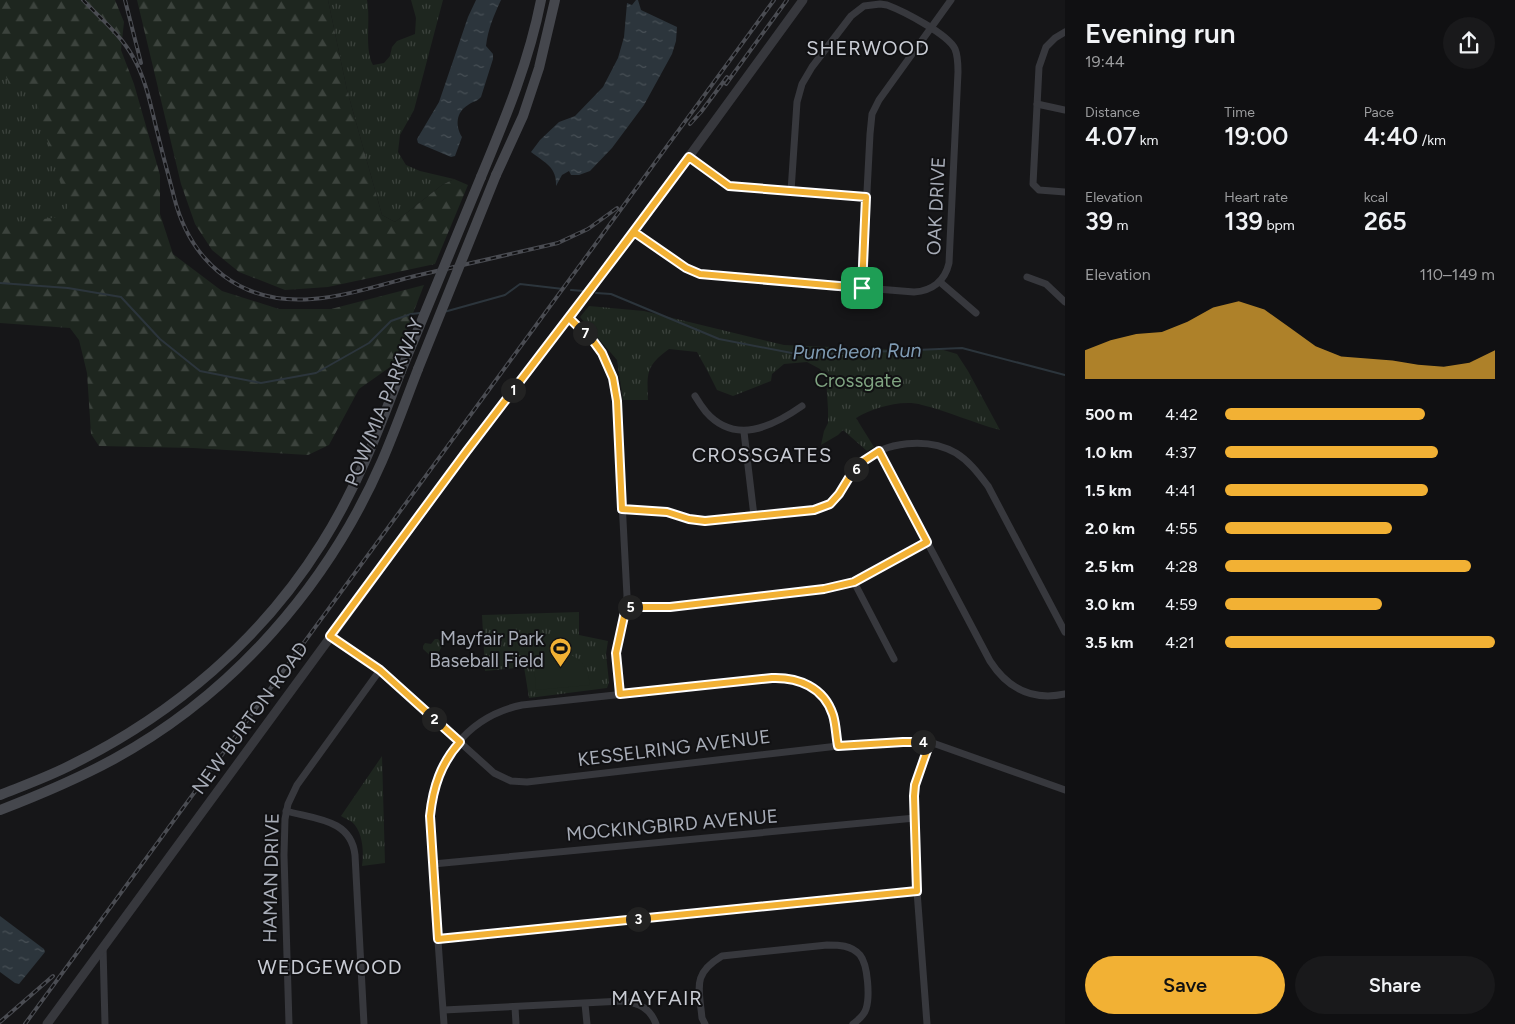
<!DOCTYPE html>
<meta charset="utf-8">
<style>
:root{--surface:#101012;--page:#19191b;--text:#f1f3f6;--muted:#9c9d9f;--accent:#f2b134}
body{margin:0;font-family:Figtree,sans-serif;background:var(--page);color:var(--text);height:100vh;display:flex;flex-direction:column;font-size:19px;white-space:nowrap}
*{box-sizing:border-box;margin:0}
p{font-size:16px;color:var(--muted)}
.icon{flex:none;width:28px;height:28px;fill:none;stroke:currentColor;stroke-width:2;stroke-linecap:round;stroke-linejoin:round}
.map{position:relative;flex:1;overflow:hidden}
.details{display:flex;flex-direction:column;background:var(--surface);width:450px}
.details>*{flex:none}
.pin{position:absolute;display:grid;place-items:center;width:42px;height:42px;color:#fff;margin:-21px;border-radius:10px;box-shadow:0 2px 8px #0006}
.km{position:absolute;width:25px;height:25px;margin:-12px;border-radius:50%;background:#222;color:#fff;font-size:14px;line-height:25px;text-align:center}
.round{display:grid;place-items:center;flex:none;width:52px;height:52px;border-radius:26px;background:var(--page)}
.headline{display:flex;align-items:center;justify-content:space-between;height:85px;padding:0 20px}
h1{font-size:28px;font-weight:600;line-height:38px}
.figures{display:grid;grid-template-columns:repeat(3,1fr);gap:8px;height:85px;padding:5px 20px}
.figures div{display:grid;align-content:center}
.figures b{font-size:25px;font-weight:600}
.figures small{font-size:14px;font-weight:400}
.figures p{font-size:14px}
.chart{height:140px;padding:10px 20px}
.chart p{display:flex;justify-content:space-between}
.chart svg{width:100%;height:90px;margin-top:5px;fill:var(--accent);opacity:.7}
.primary-button{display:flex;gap:10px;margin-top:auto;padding:10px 20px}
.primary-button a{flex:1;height:58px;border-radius:30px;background:var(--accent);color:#111;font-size:20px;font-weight:600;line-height:58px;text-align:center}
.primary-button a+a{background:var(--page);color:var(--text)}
ul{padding:0 20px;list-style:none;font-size:16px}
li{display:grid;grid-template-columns:80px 60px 1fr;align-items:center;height:38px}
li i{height:12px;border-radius:6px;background:var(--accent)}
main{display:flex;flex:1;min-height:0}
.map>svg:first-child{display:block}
.grass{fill:url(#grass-tufts)}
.forest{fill:url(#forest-firs)}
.pitch{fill:#1e261f}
.water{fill:url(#water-ripples)}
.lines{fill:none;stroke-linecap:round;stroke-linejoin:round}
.stream{stroke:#2c353c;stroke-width:2}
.minor{stroke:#37383d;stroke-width:7}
.tertiary{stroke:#37383d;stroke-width:9}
.secondary{stroke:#45474d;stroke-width:10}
.rail-casing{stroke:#4a4c52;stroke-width:4}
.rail{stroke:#111113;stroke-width:2;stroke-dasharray:5.5;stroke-linecap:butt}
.secondary-bridge{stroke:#45474d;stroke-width:10}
.route-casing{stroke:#fff;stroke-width:10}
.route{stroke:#f2b134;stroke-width:6}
.labels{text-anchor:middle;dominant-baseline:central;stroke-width:4;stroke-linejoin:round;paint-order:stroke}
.street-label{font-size:19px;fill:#a8adb8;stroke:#111113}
.park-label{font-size:19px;fill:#7fa381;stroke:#111113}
.poi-label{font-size:19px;fill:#a8adb8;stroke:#111113;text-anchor:end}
.neighbourhood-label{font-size:20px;letter-spacing:1px;fill:#c9ccd4;stroke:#111113}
.water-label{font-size:20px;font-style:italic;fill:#7f9bb3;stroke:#111113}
</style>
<main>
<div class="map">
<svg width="1065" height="1024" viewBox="0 0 1065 1024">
<defs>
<pattern id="grass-tufts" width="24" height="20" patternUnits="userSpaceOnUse" patternTransform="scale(1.25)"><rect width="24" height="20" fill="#1e261f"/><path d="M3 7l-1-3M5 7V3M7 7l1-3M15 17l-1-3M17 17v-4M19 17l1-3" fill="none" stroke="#3c433d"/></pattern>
<pattern id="forest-firs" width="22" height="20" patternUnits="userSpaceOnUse" patternTransform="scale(1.25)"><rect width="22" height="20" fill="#1e261f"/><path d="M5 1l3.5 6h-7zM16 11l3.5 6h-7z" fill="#3c433d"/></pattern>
<pattern id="water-ripples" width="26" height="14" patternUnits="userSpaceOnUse" patternTransform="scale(1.25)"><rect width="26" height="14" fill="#2c353c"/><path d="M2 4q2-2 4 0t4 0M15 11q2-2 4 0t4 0" fill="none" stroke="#485056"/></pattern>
</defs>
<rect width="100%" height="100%" fill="#161618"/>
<g class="grass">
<path d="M0,0H5L91,254L0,255Z"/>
<path d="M328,0H367C371,21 364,48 373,65L384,63L390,56L392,47L397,41L415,34L416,18L411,0H443L414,110L400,135L398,152L406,165L420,171L454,179L442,185L395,222L382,215L347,90Z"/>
<path d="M589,306L644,311L784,345L901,350L940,349L957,354L968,371L1000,430C973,423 948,411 922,405C902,399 873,408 856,418L874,447L867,451L843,430L838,435L821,445L824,431L828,423V409L826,378L820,369L807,362L784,364L772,374L771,381L733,396L717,390L708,372L697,352L669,349C646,366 647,372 648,400H623L617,360L580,317Z"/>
<path d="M579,612V635L608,641L606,654L609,682L607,688L529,698L524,667L485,671L482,615Z"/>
<path d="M435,639H438L443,644L439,652L438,660H435L423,649V646L425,643L431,644Z"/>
<path d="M382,756L385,863L362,866C364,852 363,832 352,822C349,820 344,818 341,816Z"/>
</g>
<g class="forest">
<path d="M0,0H115L124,22L121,50L134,84L160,175V214L173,254L222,291L279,309H331L424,285L393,365L359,389L329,445L308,455L193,448L99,446L91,434L87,373L79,340L70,328L0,323V224L60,217L68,208L32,89L9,84L0,62Z"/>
<path d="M137,0H328L347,90L382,215L395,222L442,185L454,179L468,185L435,264L328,287L285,290L239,272L212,250L195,224L181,184Z"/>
</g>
<g class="pitch">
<path d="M542,635V650L516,652L515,636Z"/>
<path d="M548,651C573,652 587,659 590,685L536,690L533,652Z"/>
</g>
<g class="water">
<path d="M476,0H501C494,15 488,29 486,46L493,54V59L481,97C477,102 473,101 468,105C456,112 455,126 462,137L455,156L451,157L418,143L417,139L439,102L468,17Z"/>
<path d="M636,0H638L641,10L677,27L676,41L672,54L644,105L612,148L590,171L579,175H571L569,171L562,175L556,186C557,167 545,163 531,152L540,140L559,122L575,116L603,87L618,58L624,37L627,3L632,5Z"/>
<path d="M0,916L44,949L45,952L19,984L15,983L0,972Z"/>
</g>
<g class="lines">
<g class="stream">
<path d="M0,283L68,288L121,297L160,339L200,371L261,383L316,373L369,343L391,321L411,314L420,313"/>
<path d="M571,290L584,291"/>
<path d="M596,293L611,294L719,339L802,355L962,348L1065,375"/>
<path d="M444,312L505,295L520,284L563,289"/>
</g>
<g class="minor">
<path d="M1065,32L1055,38L1046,47L1039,67L1033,184L1039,190L1065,192"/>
<path d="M1037,104L1065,110"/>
<path d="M689,157L729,186L866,197"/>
<path d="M634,232L686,268L705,275L914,292C932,291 945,281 949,263L958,72C958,64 958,56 955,49C948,34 903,11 887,5L880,4L864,6L851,16L812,67L802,84L797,102L791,191"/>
<path d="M1027,277L1046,284L1065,302"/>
<path d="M940,282L976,313"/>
<path d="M862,288L870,134L872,114L879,100L951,0"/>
<path d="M569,318C592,340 608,356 616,388L627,596L625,613L616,653L620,694"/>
<path d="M695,396C698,401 702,407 706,412C735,445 772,427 802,406"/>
<path d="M744,432L754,516"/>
<path d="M879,451L990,661C1008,689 1032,701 1065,694"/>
<path d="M622,509L667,512L689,519L705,521L814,510C819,508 826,506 831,503C844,492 849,474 861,463C885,441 928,437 956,453C969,461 978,473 988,486L1065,632"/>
<path d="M854,582L894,659"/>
<path d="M626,607H670L824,589L854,582L927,542"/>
<path d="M330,635L380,670L494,773L511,781L527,782L838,746L903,741L930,742L1065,790"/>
<path d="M286,811C315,819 351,819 355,855L364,1024"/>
<path d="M433,864L915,818"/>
<path d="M438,939L917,891"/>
<path d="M103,947L105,1024"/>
<path d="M585,1004L587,1024"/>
<path d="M515,1007L516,1024"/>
<path d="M444,1010L623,1001C639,1003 650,1008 656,1024"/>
<path d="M289,1024L284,855L285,819L288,804L297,785L380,670"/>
<path d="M444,1024L429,816C435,761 466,717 522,705L782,677C826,682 832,708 838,746"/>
<path d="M705,1024L702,1018C699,987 692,974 722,956L827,945C839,945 851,945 860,955C868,965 870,997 866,1009C864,1016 858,1020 853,1024"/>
<path d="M927,1024L917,891L914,796L915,785L930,742"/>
</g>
<path class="tertiary" d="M47,1024L466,452L634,232L803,0"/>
<g class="secondary">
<path d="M496,175L523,116L539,68L555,0"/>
<path d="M481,177C505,119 529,62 541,0"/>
<path d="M0,795C25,785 50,776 73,764C174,714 262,639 322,543C356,489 379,430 401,371"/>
<path d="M0,810C39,795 77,779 114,759C233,694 328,585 382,461C395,431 406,400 418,369"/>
</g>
<defs>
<g id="rail">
<path d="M83,0C100,18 121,35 133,57C147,81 151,108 158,135C163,156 169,177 174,197C191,264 242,305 312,299C344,297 384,284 415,276C463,265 511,254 558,243L588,229L617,208"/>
<path d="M125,0L141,63"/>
<path d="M726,84L787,0"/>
<path d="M690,124L701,112L727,77"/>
<path d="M0,1022L53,976"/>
<path d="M25,1024L774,0"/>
</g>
</defs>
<use href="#rail" class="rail-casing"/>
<use href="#rail" class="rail"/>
<g class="secondary-bridge">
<path d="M418,369L496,175"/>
<path d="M401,371L481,177"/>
</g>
</g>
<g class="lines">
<defs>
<path id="route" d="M862,288L700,274L686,268L634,232L466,452L330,636L380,670L460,742C441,763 433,787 430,816L438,939L917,891L914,796L915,785L930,742H903L838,746C836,736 836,725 833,715C824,687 798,677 772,678L620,694L616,653L626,607H670L824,589L854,582L927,542L879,451L862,462L850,476L839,494L830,504L814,510L705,521L689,519L667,512L622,509L617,401L613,378L602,353L594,342L569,318L689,157L729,186L866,197L862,288"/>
</defs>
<use href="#route" class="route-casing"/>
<use href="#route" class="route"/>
</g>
<defs>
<symbol id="stadium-pin" viewBox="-11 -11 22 30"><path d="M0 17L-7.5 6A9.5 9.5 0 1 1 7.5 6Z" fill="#f2b134" stroke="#111113"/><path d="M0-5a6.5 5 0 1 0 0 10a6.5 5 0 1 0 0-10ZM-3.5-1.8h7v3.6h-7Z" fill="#111"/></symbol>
</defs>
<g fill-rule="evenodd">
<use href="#stadium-pin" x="548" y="636" width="25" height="34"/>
</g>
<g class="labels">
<g class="street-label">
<text transform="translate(936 206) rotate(-87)">OAK DRIVE</text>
<text transform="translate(384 402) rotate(-68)">POW/MIA PARKWAY</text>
<text transform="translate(250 718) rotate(-54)">NEW BURTON ROAD</text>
<text transform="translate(674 748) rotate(-7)">KESSELRING AVENUE</text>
<text transform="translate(672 825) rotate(-5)">MOCKINGBIRD AVENUE</text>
<text transform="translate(271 878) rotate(-89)">HAMAN DRIVE</text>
</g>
<g class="park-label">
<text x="858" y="380">Crossgate</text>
</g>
<g class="poi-label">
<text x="544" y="638">Mayfair Park<tspan x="544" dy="22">Baseball Field</tspan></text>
</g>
<g class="neighbourhood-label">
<text x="868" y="48">SHERWOOD</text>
<text x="762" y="455">CROSSGATES</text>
<text x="330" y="967">WEDGEWOOD</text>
<text x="657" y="998">MAYFAIR</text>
</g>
<g class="water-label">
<text transform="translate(857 351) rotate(-1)">Puncheon Run</text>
</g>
</g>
</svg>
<div class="pin" style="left:862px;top:288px;background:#1e9e55"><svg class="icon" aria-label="arrive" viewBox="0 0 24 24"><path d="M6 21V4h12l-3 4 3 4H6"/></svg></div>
<b class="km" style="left:513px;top:390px">1</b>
<b class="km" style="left:434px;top:719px">2</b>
<b class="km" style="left:638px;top:919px">3</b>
<b class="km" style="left:923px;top:742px">4</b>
<b class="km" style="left:630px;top:607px">5</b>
<b class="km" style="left:856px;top:469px">6</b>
<b class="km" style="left:585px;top:333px">7</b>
</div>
<section class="details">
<div class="headline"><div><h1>Evening run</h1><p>19:44</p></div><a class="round"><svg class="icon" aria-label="share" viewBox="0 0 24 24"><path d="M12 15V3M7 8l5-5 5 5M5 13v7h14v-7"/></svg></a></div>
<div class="figures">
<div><p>Distance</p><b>4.07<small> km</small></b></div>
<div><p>Time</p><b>19:00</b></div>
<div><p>Pace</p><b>4:40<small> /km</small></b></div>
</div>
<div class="figures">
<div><p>Elevation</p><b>39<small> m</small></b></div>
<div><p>Heart rate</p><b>139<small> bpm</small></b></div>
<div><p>kcal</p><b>265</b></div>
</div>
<div class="chart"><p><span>Elevation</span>110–149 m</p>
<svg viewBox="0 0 160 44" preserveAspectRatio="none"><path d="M0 44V30L10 25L20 22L30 21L40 16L50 9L60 6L70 10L80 19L90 28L100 33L110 34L120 35L130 37L140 38L150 36L160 30V44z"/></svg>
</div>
<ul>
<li><b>500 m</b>4:42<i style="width:74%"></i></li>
<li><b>1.0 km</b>4:37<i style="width:79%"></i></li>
<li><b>1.5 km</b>4:41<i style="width:75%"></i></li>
<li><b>2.0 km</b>4:55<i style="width:62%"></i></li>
<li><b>2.5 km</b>4:28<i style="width:91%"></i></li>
<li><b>3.0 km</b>4:59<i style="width:58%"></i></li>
<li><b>3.5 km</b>4:21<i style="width:100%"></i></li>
</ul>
<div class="primary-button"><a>Save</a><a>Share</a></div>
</section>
</main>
